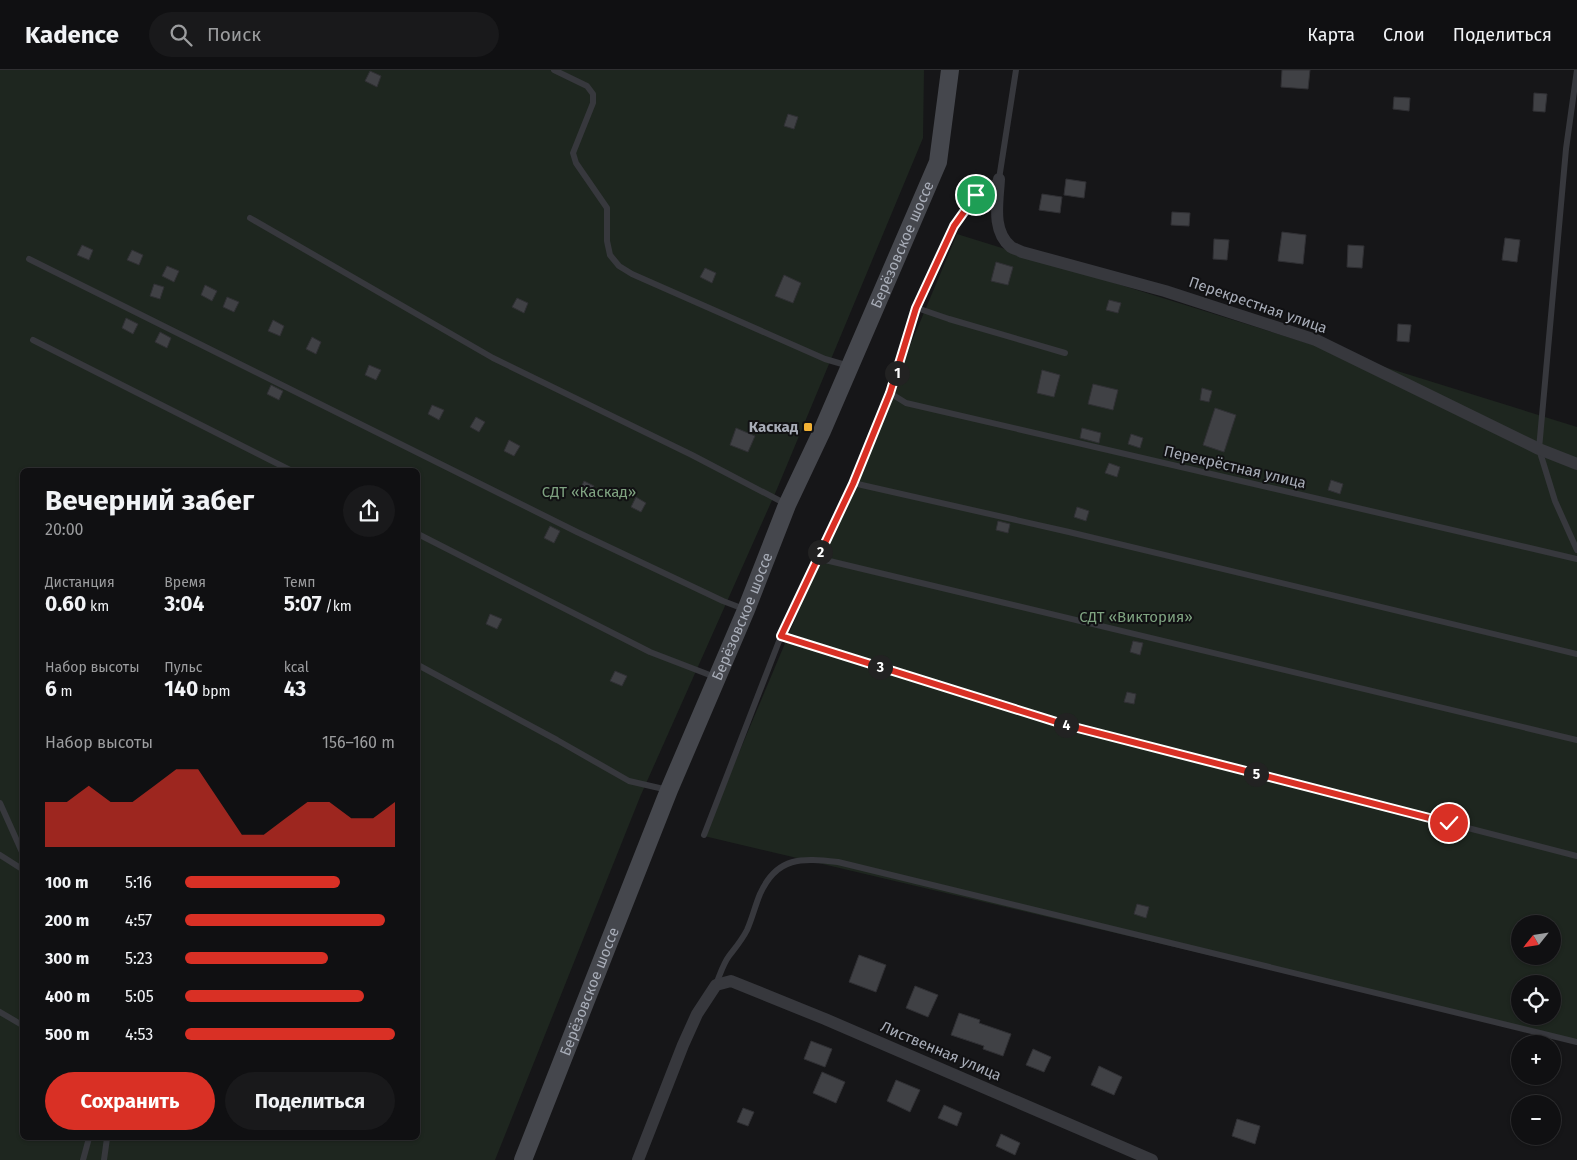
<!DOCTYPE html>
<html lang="ru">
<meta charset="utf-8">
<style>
:root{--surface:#101012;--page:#19191b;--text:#f1f3f6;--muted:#9c9d9f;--line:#303032;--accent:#d93025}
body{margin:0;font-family:"Fira Sans",sans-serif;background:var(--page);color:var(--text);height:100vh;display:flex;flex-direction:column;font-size:19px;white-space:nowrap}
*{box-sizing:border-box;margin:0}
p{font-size:16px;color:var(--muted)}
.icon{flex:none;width:28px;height:28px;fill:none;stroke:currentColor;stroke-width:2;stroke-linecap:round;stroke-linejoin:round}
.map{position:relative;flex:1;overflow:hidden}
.side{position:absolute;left:20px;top:398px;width:400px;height:672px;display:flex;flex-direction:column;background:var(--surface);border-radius:8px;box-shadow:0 1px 4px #0004,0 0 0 1px var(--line)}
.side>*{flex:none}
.needle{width:32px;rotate:240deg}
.tools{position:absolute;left:1511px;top:845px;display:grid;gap:10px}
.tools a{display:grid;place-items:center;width:50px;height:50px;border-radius:50%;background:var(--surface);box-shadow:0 1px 4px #0004,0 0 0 1px var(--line);font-size:25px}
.pin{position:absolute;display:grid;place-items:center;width:42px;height:42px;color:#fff;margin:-21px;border:2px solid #fff;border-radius:50%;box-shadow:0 1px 5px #0007}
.km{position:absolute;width:25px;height:25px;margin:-12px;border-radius:50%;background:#222;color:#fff;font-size:14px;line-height:25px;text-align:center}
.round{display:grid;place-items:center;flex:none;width:52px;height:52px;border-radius:26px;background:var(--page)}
.summary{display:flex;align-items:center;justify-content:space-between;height:85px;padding:0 25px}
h1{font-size:28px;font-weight:700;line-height:38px}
.metrics{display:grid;grid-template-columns:repeat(3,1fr);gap:8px;height:85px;padding:5px 25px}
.metrics div{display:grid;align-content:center}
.metrics b{font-size:21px;font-weight:700}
.metrics small{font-size:14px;font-weight:400}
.metrics p{font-size:14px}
.chart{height:140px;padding:10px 25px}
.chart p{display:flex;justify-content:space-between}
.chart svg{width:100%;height:90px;margin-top:5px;fill:var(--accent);opacity:.7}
.primary-button{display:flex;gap:10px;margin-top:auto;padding:10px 25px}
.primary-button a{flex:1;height:58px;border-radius:30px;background:var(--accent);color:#fff;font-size:20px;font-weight:700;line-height:58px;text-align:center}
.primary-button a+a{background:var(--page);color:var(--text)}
ul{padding:0 25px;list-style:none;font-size:16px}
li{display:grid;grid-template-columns:80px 60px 1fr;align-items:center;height:38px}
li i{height:12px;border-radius:6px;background:var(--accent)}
header{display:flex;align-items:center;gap:30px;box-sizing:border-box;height:70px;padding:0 25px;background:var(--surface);border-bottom:1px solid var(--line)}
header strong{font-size:24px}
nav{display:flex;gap:28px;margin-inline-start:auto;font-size:18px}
.search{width:350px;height:45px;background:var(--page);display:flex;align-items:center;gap:12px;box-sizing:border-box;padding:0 18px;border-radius:28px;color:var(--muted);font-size:19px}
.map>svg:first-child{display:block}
.green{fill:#1e261f;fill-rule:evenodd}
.building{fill:#404145;stroke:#303034}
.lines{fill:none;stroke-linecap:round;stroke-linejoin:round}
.lane{stroke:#37383d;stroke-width:6}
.street{stroke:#37383d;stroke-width:12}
.secondary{stroke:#45474d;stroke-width:18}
.route-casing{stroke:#fff;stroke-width:10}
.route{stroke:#d93025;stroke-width:6}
.poi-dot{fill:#f2b134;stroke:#111113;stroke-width:2}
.labels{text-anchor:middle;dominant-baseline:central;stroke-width:4;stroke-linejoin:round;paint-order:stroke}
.street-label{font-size:15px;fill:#a8adb8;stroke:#111113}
.poi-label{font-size:15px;font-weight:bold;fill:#a8adb8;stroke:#111113;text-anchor:end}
.park-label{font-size:15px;fill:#7fa381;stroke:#111113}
</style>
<header>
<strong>Kadence</strong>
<div class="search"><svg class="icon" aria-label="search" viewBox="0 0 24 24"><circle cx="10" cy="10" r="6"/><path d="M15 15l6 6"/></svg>Поиск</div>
<nav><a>Карта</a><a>Слои</a><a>Поделиться</a></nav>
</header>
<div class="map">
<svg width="1577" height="1090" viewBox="0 0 1577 1090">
<rect width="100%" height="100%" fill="#161618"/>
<g class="green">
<path d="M0,0H924L923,68L777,419L640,727L495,1090H0ZM22,400H418V1068H22Z"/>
<path d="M957,164L1577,357V972L704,766ZM1520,854H1552V886H1520ZM1520,914H1552V946H1520Z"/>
</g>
<g class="building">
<path d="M1282,0H1310L1308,19L1281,17Z"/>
<path d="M370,1L381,6L377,17L365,11Z"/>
<path d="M1534,23L1547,24L1545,42L1533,41Z"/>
<path d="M1394,27L1410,28L1409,41L1393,39Z"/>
<path d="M788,44L798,47L794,59L784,56Z"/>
<path d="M1066,109L1086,112L1084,128L1064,125Z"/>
<path d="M1042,124L1062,127L1060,143L1039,140Z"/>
<path d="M1172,142L1190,143L1189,156L1171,155Z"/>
<path d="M1282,162L1306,165L1303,194L1278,191Z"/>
<path d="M1505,168L1520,170L1517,192L1502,190Z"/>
<path d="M1214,169L1229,170L1227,190L1213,189Z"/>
<path d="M82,175L93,180L89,190L77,185Z"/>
<path d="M1348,175L1364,176L1362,198L1347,197Z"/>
<path d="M132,180L143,185L139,195L127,190Z"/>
<path d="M996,192L1013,197L1008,215L991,211Z"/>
<path d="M167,196L179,201L174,212L162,206Z"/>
<path d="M705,198L716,203L712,213L700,207Z"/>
<path d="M784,205L801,213L793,233L775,226Z"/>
<path d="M154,214L164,217L160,229L150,226Z"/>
<path d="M205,215L217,221L212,231L201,225Z"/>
<path d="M227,227L239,232L234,242L223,237Z"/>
<path d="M517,228L528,233L524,243L512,237Z"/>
<path d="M1109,230L1121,233L1118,243L1106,240Z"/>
<path d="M126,248L138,254L133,264L122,258Z"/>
<path d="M273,250L284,256L280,266L268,261Z"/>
<path d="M1398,254L1411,255L1409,272L1397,271Z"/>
<path d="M160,262L171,268L167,278L155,272Z"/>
<path d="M312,267L321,272L316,284L306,279Z"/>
<path d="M369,295L381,300L376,310L365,305Z"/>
<path d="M1042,300L1060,305L1054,327L1037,323Z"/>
<path d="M1093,314L1118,320L1113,340L1088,334Z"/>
<path d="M271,315L283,321L279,330L267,324Z"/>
<path d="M1202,318L1212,321L1209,332L1200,330Z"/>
<path d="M432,335L444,340L439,350L428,344Z"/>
<path d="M1215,338L1236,345L1224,382L1203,375Z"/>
<path d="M476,347L485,352L479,362L470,357Z"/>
<path d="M736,358L755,366L748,382L730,375Z"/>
<path d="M1082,358L1101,363L1099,373L1080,368Z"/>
<path d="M1131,364L1143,368L1140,378L1128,374Z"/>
<path d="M509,370L520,376L514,386L504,381Z"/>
<path d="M1109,393L1120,397L1117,407L1105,403Z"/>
<path d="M1331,410L1343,414L1340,424L1328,420Z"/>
<path d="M584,411L594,416L588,427L579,422Z"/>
<path d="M636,427L646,433L641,442L631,437Z"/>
<path d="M1077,437L1089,441L1086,451L1074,447Z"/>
<path d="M998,451L1010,454L1008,463L996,460Z"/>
<path d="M550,456L560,461L554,473L544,468Z"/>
<path d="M490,544L502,549L497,559L486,554Z"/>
<path d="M1133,571L1143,573L1140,585L1130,582Z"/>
<path d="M615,601L627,606L622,616L610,611Z"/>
<path d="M1127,622L1136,624L1134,634L1124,632Z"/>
<path d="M1137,834L1149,837L1146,848L1134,844Z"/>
<path d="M859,885L886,895L876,922L849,912Z"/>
<path d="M915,916L938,925L928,947L906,938Z"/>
<path d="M959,943L980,950L979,953L1011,964L1003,986L983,979L984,976L951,965Z"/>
<path d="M811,971L832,979L825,997L804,989Z"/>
<path d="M1033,979L1051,987L1044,1002L1026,995Z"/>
<path d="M1099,996L1122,1007L1114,1025L1091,1015Z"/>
<path d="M822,1002L845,1012L836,1033L813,1023Z"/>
<path d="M896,1010L920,1020L910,1042L887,1031Z"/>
<path d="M944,1035L962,1043L957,1056L938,1048Z"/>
<path d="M743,1038L754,1042L748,1056L737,1052Z"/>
<path d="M1237,1049L1260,1056L1255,1074L1232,1066Z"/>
<path d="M1001,1064L1020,1073L1015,1085L996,1076Z"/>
</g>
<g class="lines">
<g class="lane">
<path d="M554,0L587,16L593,24V33L573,83L576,93L607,138V171L610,185L619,196L632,204L825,289L849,296"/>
<path d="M1577,0L1566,79L1539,379L1555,431L1577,480"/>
<path d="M250,148L493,288L692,385L786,434"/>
<path d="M29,189L577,462L723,531L744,539"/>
<path d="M917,238L949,249L1065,283"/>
<path d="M33,270L290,400"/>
<path d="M890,323L906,333L1577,489"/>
<path d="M853,413L1069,462L1577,584"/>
<path d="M418,464L650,582L715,607"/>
<path d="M821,489L1577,670"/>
<path d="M781,566L1066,655L1577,786"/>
<path d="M418,595L557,670L629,711L668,720"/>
<path d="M0,733L22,782"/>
<path d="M704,765L781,566L853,413L890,323L917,238L954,156L976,125L999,109L1016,0"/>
<path d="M0,785L22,799"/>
<path d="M716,914C720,905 723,894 729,886C736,877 742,870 747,860C752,849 755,836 760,824C777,786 802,788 838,792L1577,972"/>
<path d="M0,942L22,955"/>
<path d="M83,1090L89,1068"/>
<path d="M104,1090L107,1068"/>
</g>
<g class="street">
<path d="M999,109C998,131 991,161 1011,177C1014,179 1019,180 1022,182L1165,221L1316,270L1539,379L1577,394"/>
<path d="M638,1090L683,975L697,944L716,915L731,911L825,949L1152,1090"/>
</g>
<path class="secondary" id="s1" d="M523,1090L669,720L746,540L787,435L822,361L938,92L950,0"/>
</g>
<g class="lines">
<defs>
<path id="route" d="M976,125L954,156L916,238L890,323L853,414L781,566L1066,655L1449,753"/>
</defs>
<use href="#route" class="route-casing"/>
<use href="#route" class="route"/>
</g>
<rect class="poi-dot" x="803" y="352" width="10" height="10" rx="2.5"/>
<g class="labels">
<g class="street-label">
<text stroke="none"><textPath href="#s1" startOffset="991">Берёзовское шоссе</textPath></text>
<text transform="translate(1258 235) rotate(19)">Перекрестная улица</text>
<text transform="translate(1235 397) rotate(13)">Перекрёстная улица</text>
<text stroke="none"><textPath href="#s1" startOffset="586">Берёзовское шоссе</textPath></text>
<text stroke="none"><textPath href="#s1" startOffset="181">Берёзовское шоссе</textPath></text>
<text transform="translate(941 981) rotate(23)">Лиственная улица</text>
</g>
<g class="poi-label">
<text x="798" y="357">Каскад</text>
</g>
<g class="park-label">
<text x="589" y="422">СДТ «Каскад»</text>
<text x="1136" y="547">СДТ «Виктория»</text>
</g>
</g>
</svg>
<div class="tools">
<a><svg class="needle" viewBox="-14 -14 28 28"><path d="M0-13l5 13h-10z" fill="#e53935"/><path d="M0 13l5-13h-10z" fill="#9c9d9f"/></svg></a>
<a><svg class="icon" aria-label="locate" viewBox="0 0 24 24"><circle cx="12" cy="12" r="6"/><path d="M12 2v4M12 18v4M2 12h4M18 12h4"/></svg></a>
<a>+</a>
<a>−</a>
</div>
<div class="pin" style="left:976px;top:125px;background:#1e9e55"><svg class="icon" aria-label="arrive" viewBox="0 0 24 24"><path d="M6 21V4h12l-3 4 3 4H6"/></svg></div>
<div class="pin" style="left:1449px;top:753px;background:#d93025"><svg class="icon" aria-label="check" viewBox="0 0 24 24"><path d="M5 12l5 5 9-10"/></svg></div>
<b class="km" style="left:897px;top:303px">1</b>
<b class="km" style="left:820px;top:482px">2</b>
<b class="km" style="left:880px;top:597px">3</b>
<b class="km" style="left:1066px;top:655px">4</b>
<b class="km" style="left:1256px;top:704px">5</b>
<section class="side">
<div class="summary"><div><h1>Вечерний забег</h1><p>20:00</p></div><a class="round"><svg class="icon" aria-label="share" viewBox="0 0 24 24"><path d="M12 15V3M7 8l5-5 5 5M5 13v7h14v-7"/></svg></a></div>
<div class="metrics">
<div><p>Дистанция</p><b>0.60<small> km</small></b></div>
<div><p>Время</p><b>3:04</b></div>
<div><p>Темп</p><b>5:07<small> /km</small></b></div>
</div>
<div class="metrics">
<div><p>Набор высоты</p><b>6<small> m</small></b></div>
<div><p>Пульс</p><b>140<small> bpm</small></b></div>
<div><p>kcal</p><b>43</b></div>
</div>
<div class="chart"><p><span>Набор высоты</span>156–160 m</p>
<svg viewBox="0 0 160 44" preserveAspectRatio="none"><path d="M0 44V22L10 22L20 14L30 22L40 22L50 14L60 6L70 6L80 22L90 38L100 38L110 30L120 22L130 22L140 30L150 30L160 22V44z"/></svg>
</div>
<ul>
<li><b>100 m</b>5:16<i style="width:74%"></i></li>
<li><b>200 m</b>4:57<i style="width:95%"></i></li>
<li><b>300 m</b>5:23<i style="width:68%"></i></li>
<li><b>400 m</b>5:05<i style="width:85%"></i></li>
<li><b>500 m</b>4:53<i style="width:100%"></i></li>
</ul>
<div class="primary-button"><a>Сохранить</a><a>Поделиться</a></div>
</section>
</div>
